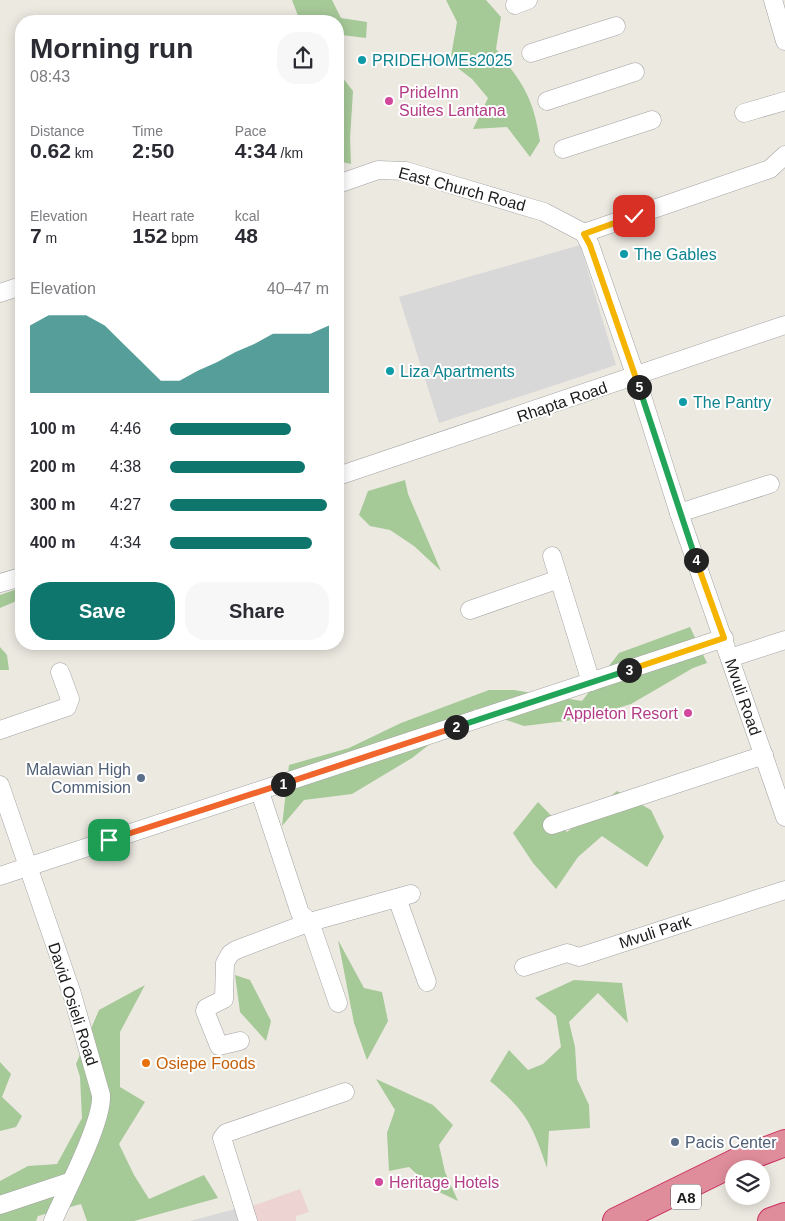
<!DOCTYPE html>
<meta charset="utf-8">
<style>
:root{--surface:#fff;--page:#f7f7f7;--text:#2b2b33;--muted:#7c7c81;--accent:#0f766e}
body{margin:0;font-family:Arial,sans-serif;background:var(--page);color:var(--text);height:100vh;display:flex;flex-direction:column;font-size:19px;white-space:nowrap}
*{box-sizing:border-box;margin:0}
p{font-size:16px;color:var(--muted)}
.icon{flex:none;width:28px;height:28px;fill:none;stroke:currentColor;stroke-width:2;stroke-linecap:round;stroke-linejoin:round}
.map{position:relative;flex:1;overflow:hidden}
.side{position:absolute;left:15px;top:15px;width:329px;height:635px;display:flex;flex-direction:column;background:var(--surface);border-radius:20px;box-shadow:0 2px 12px #0003}
.side>*{flex:none}
.controls{position:absolute;left:725px;top:1160px;display:grid;gap:10px}
.controls a{display:grid;place-items:center;width:45px;height:45px;border-radius:50%;background:var(--surface);box-shadow:0 2px 12px #0003;font-size:25px}
.pin{position:absolute;display:grid;place-items:center;width:42px;height:42px;color:#fff;margin:-21px;border-radius:10px;box-shadow:0 2px 8px #0006}
.km{position:absolute;width:25px;height:25px;margin:-12px;border-radius:50%;background:#222;color:#fff;font-size:14px;line-height:25px;text-align:center}
.round{display:grid;place-items:center;flex:none;width:52px;height:52px;border-radius:20px;background:var(--page)}
.overview{display:flex;align-items:center;justify-content:space-between;height:85px;padding:0 15px}
h1{font-size:28px;font-weight:600;line-height:38px}
.figures{display:grid;grid-template-columns:repeat(3,1fr);gap:8px;height:85px;padding:5px 15px}
.figures div{display:grid;align-content:center}
.figures b{font-size:21px;font-weight:600}
.figures small{font-size:14px;font-weight:400}
.figures p{font-size:14px}
.chart{height:140px;padding:10px 15px}
.chart p{display:flex;justify-content:space-between}
.chart svg{width:100%;height:90px;margin-top:5px;fill:var(--accent);opacity:.7}
.cta{display:flex;gap:10px;margin-top:auto;padding:10px 15px}
.cta a{flex:1;height:58px;border-radius:20px;background:var(--accent);color:#fff;font-size:20px;font-weight:600;line-height:58px;text-align:center}
.cta a+a{background:var(--page);color:var(--text)}
ul{padding:0 15px;list-style:none;font-size:16px}
li{display:grid;grid-template-columns:80px 60px 1fr;align-items:center;height:38px}
li i{height:12px;border-radius:6px;background:var(--accent)}
.map>svg:first-child{display:block}
.residential{fill:#d9d8d8}
.commercial{fill:#edd3d1}
.forest{fill:#a6c998}
.lines{fill:none;stroke-linecap:round;stroke-linejoin:round}
.minor-casing{stroke:#a2a2a2;stroke-width:19}
.highway-casing{stroke:#cb2e61;stroke-width:28}
.minor{stroke:#fff;stroke-width:18}
.highway{stroke:#e08d9b;stroke-width:26}
.split-1-casing{stroke:#fff;stroke-width:10}
.split-2-casing{stroke:#fff;stroke-width:10}
.split-3-casing{stroke:#fff;stroke-width:10}
.split-4-casing{stroke:#fff;stroke-width:10}
.split-5-casing{stroke:#fff;stroke-width:10}
.split-6-casing{stroke:#fff;stroke-width:10}
.split-1{stroke:#f0652b;stroke-width:6}
.split-2{stroke:#f0652b;stroke-width:6}
.split-3{stroke:#22a559;stroke-width:6}
.split-4{stroke:#f5b400;stroke-width:6}
.split-5{stroke:#22a559;stroke-width:6}
.split-6{stroke:#f5b400;stroke-width:6}
.culture-dot{fill:#0f9aa8;stroke:#fff;stroke-width:2}
.hotel-dot{fill:#d1479c;stroke:#fff;stroke-width:2}
.service-dot{fill:#5c6f8a;stroke:#fff;stroke-width:2}
.food-dot{fill:#e8710a;stroke:#fff;stroke-width:2}
.labels{text-anchor:middle;dominant-baseline:central;stroke-width:4;stroke-linejoin:round;paint-order:stroke}
.shield{fill:#fff;stroke:#5f5f5f;stroke-width:1}
.shield-label{font-size:15px;font-weight:bold;fill:#1b1b1b}
.culture-label{font-size:16px;fill:#0d838f;stroke:#fff;text-anchor:start}
.hotel-label{font-size:16px;fill:#b23c85;stroke:#fff;text-anchor:start}
.street-label{font-size:16px;fill:#1b1b1b;stroke:#fff}
.service-label{font-size:16px;fill:#4e5e75;stroke:#fff;text-anchor:end}
.food-label{font-size:16px;fill:#c56008;stroke:#fff;text-anchor:start}
</style>
<div class="map">
<svg width="785" height="1221" viewBox="0 0 785 1221">
<rect width="100%" height="100%" fill="#ece9e1"/>
<g class="residential">
<path d="M580,245L616,365L439,423L399,297Z"/>
<path d="M235,1209L239,1221H190Z"/>
</g>
<path class="commercial" d="M300,1189L309,1212L296,1216V1221H255L250,1207Z"/>
<g class="forest">
<path d="M292,0H332L341,18L367,22L366,38L342,35L338,56V21H300Z"/>
<path d="M446,0H486L501,17L496,49C523,84 533,96 540,141L530,157L507,127L473,129L488,98L472,79L450,62L457,22Z"/>
<path d="M338,72L353,91L350,138L351,164L338,161Z"/>
<path d="M405,480L408,494L441,571L414,546L390,530L370,526L359,515L368,491Z"/>
<path d="M17,589L21,593V599L0,608V595Z"/>
<path d="M690,627L707,663L693,668L631,704L582,719L524,726L475,709L412,758L352,794L304,800L282,826L289,765L349,748L401,723L489,690H514L582,701L619,653Z"/>
<path d="M0,647L7,655L9,670H0Z"/>
<path d="M617,791L651,810L664,837L647,867L602,836L578,857L556,889L533,863L513,833L538,802L567,832Z"/>
<path d="M338,940L364,988L382,992L388,1021L367,1060L354,1023Z"/>
<path d="M235,975L250,980L271,1021L266,1041L240,1012Z"/>
<path d="M574,980L622,983L628,1023L598,993L569,1022L575,1047L577,1079L589,1105L590,1128L549,1131L547,1168C532,1124 526,1111 490,1081L509,1050L528,1070L543,1064L561,1047L556,1016L535,998Z"/>
<path d="M145,985L120,1032V1087L145,1102L119,1144L134,1175L149,1199L204,1175L218,1198L134,1221H87L81,1204L38,1216L36,1221H0V1181L28,1166L57,1164L82,1118L80,1077L76,1064L99,1010Z"/>
<path d="M0,1062L11,1074L2,1097L22,1116L16,1127L0,1131Z"/>
<path d="M376,1079L433,1105L453,1125L439,1145L445,1172L458,1201L435,1190L409,1167L389,1171L387,1133L395,1110Z"/>
</g>
<g class="lines">
<defs>
<g id="minor">
<path d="M773,0L785,41"/>
<path d="M515,5L528,0"/>
<path d="M531,53L616,26"/>
<path d="M547,101L635,72"/>
<path d="M744,113L785,101"/>
<path d="M563,149L652,120"/>
<path d="M338,184L378,170L406,171L544,212L584,233L590,245L636,377L679,513L785,817"/>
<path d="M584,233L770,169L785,155"/>
<path d="M0,293L21,286"/>
<path d="M338,476L785,325"/>
<path d="M679,513L770,484"/>
<path d="M552,556L591,682"/>
<path d="M0,583L21,577"/>
<path d="M470,610L559,579"/>
<path d="M730,658L785,640"/>
<path d="M0,730L67,707L70,699L60,672"/>
<path d="M0,785L72,994L101,1095C103,1122 65,1193 53,1221"/>
<path d="M260,792L300,913L310,922L338,1003"/>
<path d="M552,825L764,755"/>
<path d="M0,876L724,638"/>
<path d="M397,898L427,982"/>
<path d="M524,967L567,953L579,957L785,890"/>
<path d="M240,1041L219,1046L205,1011L206,1008L224,999L225,963L230,954L236,950L310,922L411,894"/>
<path d="M0,1205L69,1182"/>
<path d="M248,1221L222,1138L226,1133L345,1092"/>
</g>
<g id="highway">
<path d="M616,1221L740,1160L785,1143"/>
<path d="M771,1221L785,1216"/>
</g>
</defs>
<use href="#minor" class="minor-casing"/>
<use href="#highway" class="highway-casing"/>
<use href="#minor" class="minor"/>
<use href="#highway" class="highway"/>
</g>
<g class="lines">
<defs>
<path id="split-1" d="M109,840L283,784"/>
<path id="split-2" d="M283,784L456,727"/>
<path id="split-3" d="M456,727L629,670"/>
<path id="split-4" d="M629,670L724,638L696,560"/>
<path id="split-5" d="M639,387L696,560"/>
<path id="split-6" d="M634,216L584,234L590,245L639,387"/>
</defs>
<use href="#split-1" class="split-1-casing"/>
<use href="#split-2" class="split-2-casing"/>
<use href="#split-3" class="split-3-casing"/>
<use href="#split-4" class="split-4-casing"/>
<use href="#split-5" class="split-5-casing"/>
<use href="#split-6" class="split-6-casing"/>
<use href="#split-1" class="split-1"/>
<use href="#split-2" class="split-2"/>
<use href="#split-3" class="split-3"/>
<use href="#split-4" class="split-4"/>
<use href="#split-5" class="split-5"/>
<use href="#split-6" class="split-6"/>
</g>
<g class="culture-dot">
<circle cx="362" cy="60" r="5"/>
<circle cx="624" cy="254" r="5"/>
<circle cx="390" cy="371" r="5"/>
<circle cx="683" cy="402" r="5"/>
</g>
<g class="hotel-dot">
<circle cx="389" cy="101" r="5"/>
<circle cx="688" cy="713" r="5"/>
<circle cx="379" cy="1182" r="5"/>
</g>
<g class="service-dot">
<circle cx="141" cy="778" r="5"/>
<circle cx="675" cy="1142" r="5"/>
</g>
<circle class="food-dot" cx="146" cy="1063" r="5"/>
<g class="labels">
<rect class="shield" x="671" y="1184.5" width="30" height="25" rx="4"/>
<g class="shield-label">
<text x="686" y="1197">A8</text>
</g>
<g class="culture-label">
<text x="372" y="60">PRIDEHOMEs2025</text>
<text x="634" y="254">The Gables</text>
<text x="400" y="371">Liza Apartments</text>
<text x="693" y="402">The Pantry</text>
</g>
<g class="hotel-label">
<text x="399" y="92">PrideInn<tspan x="399" dy="18">Suites Lantana</tspan></text>
<text x="678" y="713" text-anchor="end">Appleton Resort</text>
<text x="389" y="1182">Heritage Hotels</text>
</g>
<g class="street-label">
<text transform="translate(462 189) rotate(15)">East Church Road</text>
<text transform="translate(562 402) rotate(-19)">Rhapta Road</text>
<text transform="translate(743 697) rotate(71)">Mvuli Road</text>
<text transform="translate(655 932) rotate(-18)">Mvuli Park</text>
<text transform="translate(73 1004) rotate(72)">David Osieli Road</text>
</g>
<g class="service-label">
<text x="131" y="769">Malawian High<tspan x="131" dy="18">Commision</tspan></text>
<text x="685" y="1142" text-anchor="start">Pacis Center</text>
</g>
<g class="food-label">
<text x="156" y="1063">Osiepe Foods</text>
</g>
</g>
</svg>
<div class="controls">
<a><svg class="icon" aria-label="layers" viewBox="0 0 24 24"><path d="M12 4l9 5-9 5-9-5zM3 14l9 5 9-5"/></svg></a>
</div>
<div class="pin" style="left:109px;top:840px;background:#1e9e55"><svg class="icon" aria-label="arrive" viewBox="0 0 24 24"><path d="M6 21V4h12l-3 4 3 4H6"/></svg></div>
<div class="pin" style="left:634px;top:216px;background:#d93025"><svg class="icon" aria-label="check" viewBox="0 0 24 24"><path d="M5 12l5 5 9-10"/></svg></div>
<b class="km" style="left:283px;top:784px">1</b>
<b class="km" style="left:456px;top:727px">2</b>
<b class="km" style="left:629px;top:670px">3</b>
<b class="km" style="left:696px;top:560px">4</b>
<b class="km" style="left:639px;top:387px">5</b>
<section class="side">
<div class="overview"><div><h1>Morning run</h1><p>08:43</p></div><a class="round"><svg class="icon" aria-label="share" viewBox="0 0 24 24"><path d="M12 15V3M7 8l5-5 5 5M5 13v7h14v-7"/></svg></a></div>
<div class="figures">
<div><p>Distance</p><b>0.62<small> km</small></b></div>
<div><p>Time</p><b>2:50</b></div>
<div><p>Pace</p><b>4:34<small> /km</small></b></div>
</div>
<div class="figures">
<div><p>Elevation</p><b>7<small> m</small></b></div>
<div><p>Heart rate</p><b>152<small> bpm</small></b></div>
<div><p>kcal</p><b>48</b></div>
</div>
<div class="chart"><p><span>Elevation</span>40–47 m</p>
<svg viewBox="0 0 160 44" preserveAspectRatio="none"><path d="M0 44V11L10 6L20 6L30 6L40 11L50 20L60 29L70 38L80 38L90 33L100 29L110 24L120 20L130 15L140 15L150 15L160 11V44z"/></svg>
</div>
<ul>
<li><b>100 m</b>4:46<i style="width:76%"></i></li>
<li><b>200 m</b>4:38<i style="width:85%"></i></li>
<li><b>300 m</b>4:27<i style="width:99%"></i></li>
<li><b>400 m</b>4:34<i style="width:89%"></i></li>
</ul>
<div class="cta"><a>Save</a><a>Share</a></div>
</section>
</div>
